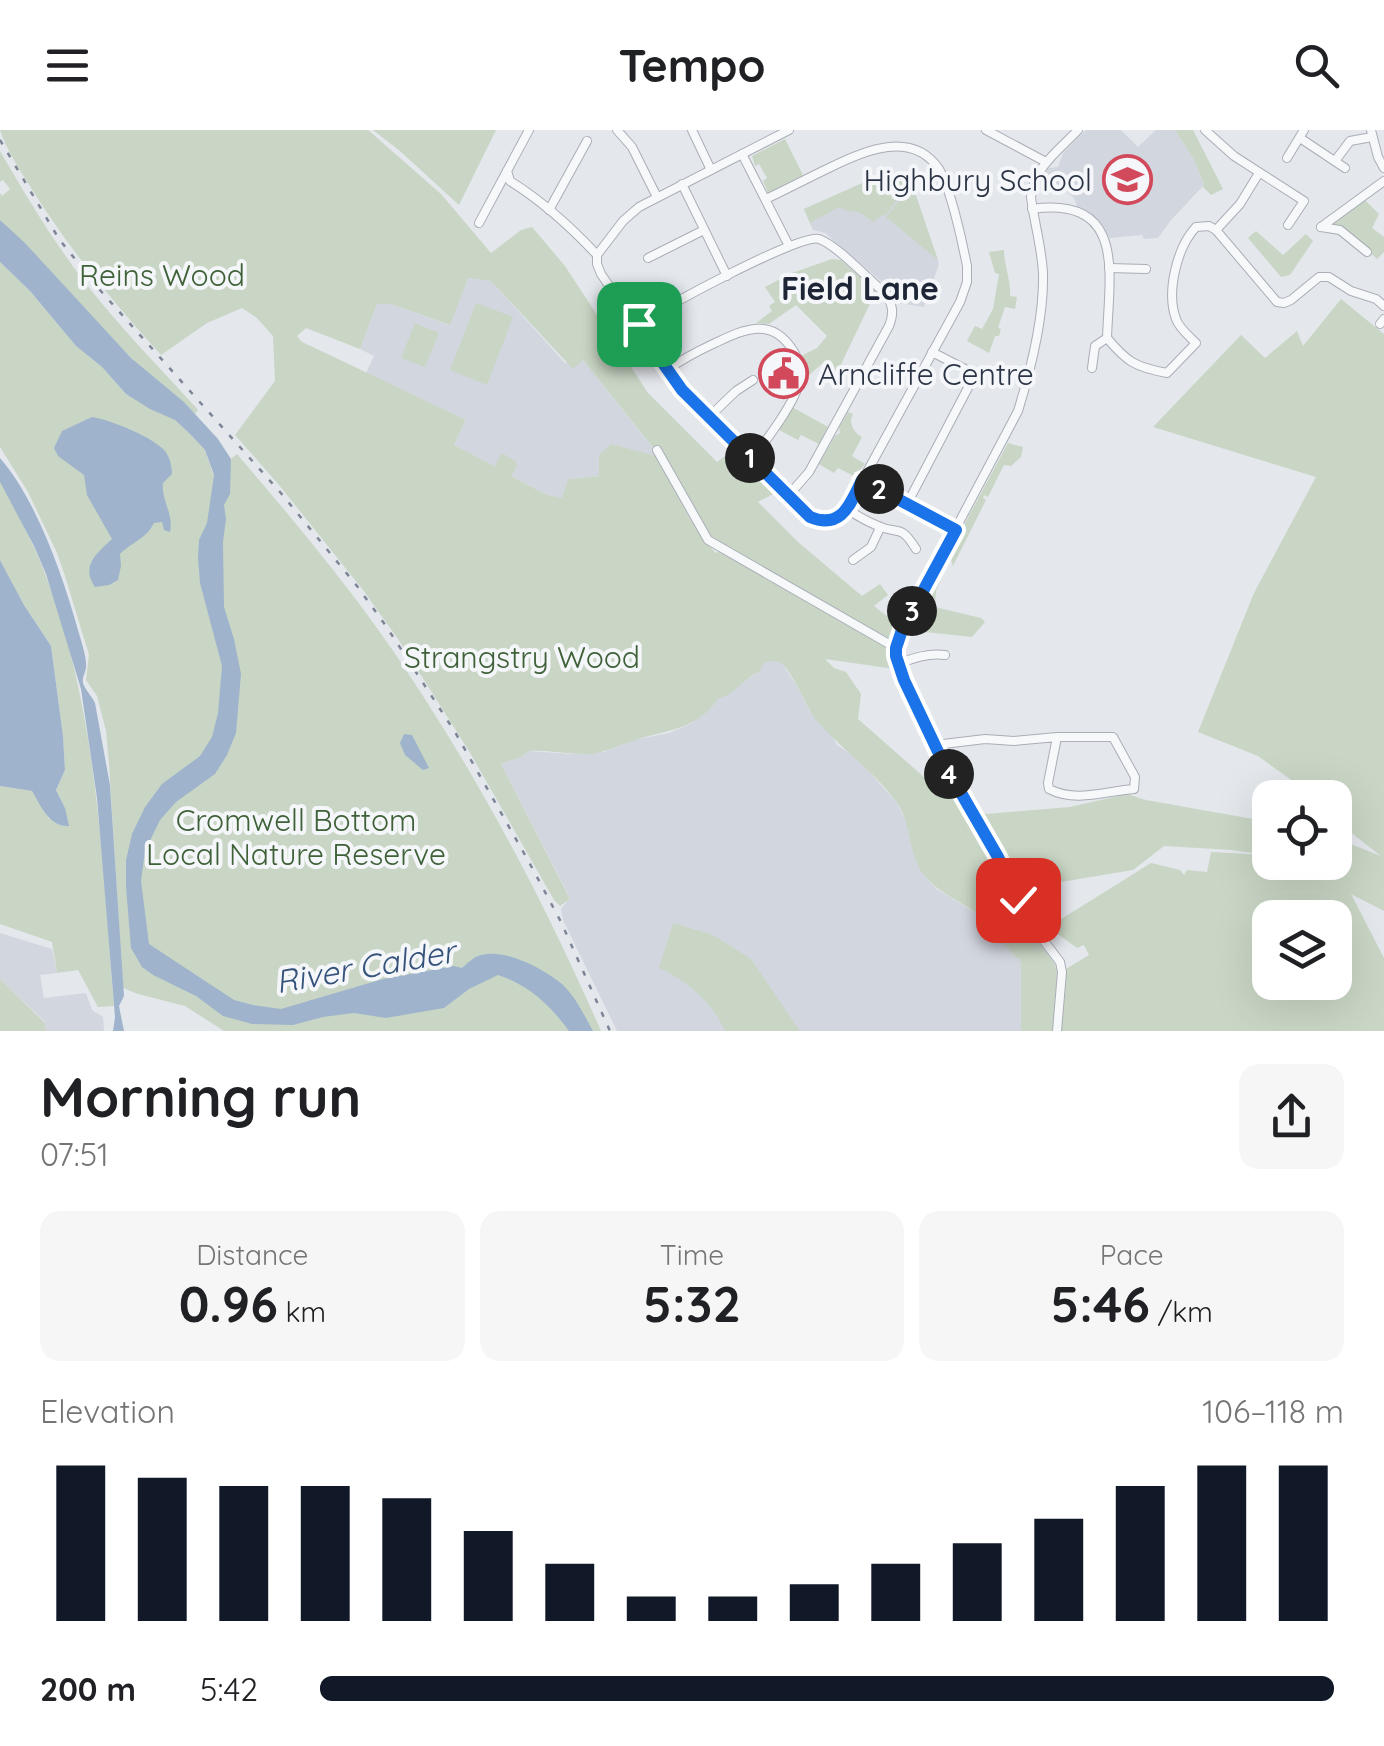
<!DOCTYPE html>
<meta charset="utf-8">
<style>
:root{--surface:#fff;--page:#f6f6f6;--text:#202124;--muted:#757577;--accent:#111827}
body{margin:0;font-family:Quicksand,sans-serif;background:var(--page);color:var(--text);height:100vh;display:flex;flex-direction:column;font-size:38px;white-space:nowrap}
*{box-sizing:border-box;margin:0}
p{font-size:32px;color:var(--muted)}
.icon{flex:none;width:55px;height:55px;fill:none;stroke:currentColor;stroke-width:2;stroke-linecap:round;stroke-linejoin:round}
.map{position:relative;height:901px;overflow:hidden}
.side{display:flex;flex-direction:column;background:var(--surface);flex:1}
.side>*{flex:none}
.tools{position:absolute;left:1252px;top:650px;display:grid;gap:20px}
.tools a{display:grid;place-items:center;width:100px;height:100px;border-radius:20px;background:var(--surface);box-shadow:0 10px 40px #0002;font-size:50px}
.pin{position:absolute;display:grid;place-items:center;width:85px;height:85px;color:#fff;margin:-42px;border-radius:20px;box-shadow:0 5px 15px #0006}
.km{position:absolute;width:50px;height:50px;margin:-25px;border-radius:50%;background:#222;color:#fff;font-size:28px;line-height:50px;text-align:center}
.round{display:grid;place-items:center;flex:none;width:105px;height:105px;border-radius:20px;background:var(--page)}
.headline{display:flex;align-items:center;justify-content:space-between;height:170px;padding:0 40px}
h1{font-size:55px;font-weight:700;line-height:75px}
.figures{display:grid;grid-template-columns:repeat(3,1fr);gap:15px;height:170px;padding:10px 40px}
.figures div{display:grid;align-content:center;border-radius:20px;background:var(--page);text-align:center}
.figures b{font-size:50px;font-weight:700}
.figures small{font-size:28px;font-weight:400}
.figures p{font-size:28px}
.chart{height:280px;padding:20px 40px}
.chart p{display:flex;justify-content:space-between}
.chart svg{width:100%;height:180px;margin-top:10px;stroke:var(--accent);stroke-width:6}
ul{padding:0 40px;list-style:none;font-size:32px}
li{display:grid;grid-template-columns:160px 120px 1fr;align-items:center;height:75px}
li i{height:25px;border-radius:12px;background:var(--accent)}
header{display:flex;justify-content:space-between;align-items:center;height:130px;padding:0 40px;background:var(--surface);font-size:45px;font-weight:700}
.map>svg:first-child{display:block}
.built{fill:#d2d6de}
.green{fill:#c9d6c5;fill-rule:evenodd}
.water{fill:#9fb4cc}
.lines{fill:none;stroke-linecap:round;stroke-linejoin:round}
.minor-casing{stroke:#a9aeb7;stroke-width:10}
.minor{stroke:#f7f8fa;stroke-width:8}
.rail{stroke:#7d8696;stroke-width:2.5;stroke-dasharray:5 10;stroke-linecap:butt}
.route-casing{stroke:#fff;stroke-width:20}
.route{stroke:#1a73e8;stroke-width:12}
.labels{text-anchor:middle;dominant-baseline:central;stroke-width:8;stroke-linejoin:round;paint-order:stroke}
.poi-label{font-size:30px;fill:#2b3445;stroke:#f4f6f9;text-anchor:end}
.park-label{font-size:30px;fill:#3f6138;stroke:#f4f6f9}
.neighbourhood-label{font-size:32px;font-weight:bold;fill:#1d2536;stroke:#f4f6f9}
.water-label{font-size:32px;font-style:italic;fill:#34527a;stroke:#f4f6f9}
</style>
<header><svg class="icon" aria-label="menu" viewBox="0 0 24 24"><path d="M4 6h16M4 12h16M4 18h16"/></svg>Tempo<svg class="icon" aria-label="search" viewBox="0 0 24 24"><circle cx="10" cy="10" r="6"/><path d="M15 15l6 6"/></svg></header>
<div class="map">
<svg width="1384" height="901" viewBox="0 0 1384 901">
<rect width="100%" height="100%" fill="#e4e7ec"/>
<g class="built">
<path d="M1086,0H1121L1138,17L1156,0H1175L1193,28L1204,55L1171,90L1158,108L1144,109L1142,105L1110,108L1096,88L1078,79L1074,68L1045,44L1048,38L1058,37L1063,23Z"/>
<path d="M876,47L896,49L905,53L914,60L939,134L924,177L899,173L887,156L825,103L813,100L804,79Z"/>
<path d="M468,148L491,151L565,233L582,229L660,327L599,346L568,349L562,369L547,365L454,315L466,290L366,243L374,226L360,219L377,174H391L449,195Z"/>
<path d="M776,531L782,533L797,556L809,580L830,602L837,615L857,628L897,673L908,696L916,729L928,750L938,760L982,787L1021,832V901H617L563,790L561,779L570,768L501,634L521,627L529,621L571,624L604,622L634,610L669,603L690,594L710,578L719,567L759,542L763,533Z"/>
<path d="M0,803L52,819L57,843L40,845L44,868L86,863L92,880L103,887L104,901H46L45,892L0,849Z"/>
</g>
<g class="green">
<path d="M0,0H368L441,64L491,123L521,100L532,97L565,136L648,263L717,332L733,320L775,363L758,372L798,412L862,466L880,454L888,465L874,476L888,487H904L890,513L814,470L820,476L889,519L895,539L825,529L834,538L846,542L861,564L858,589L932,654L963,671L990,722L1025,795L1054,833L1057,842L1053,901H1021V832C1014,825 1007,817 1000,810C993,802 988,792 980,786C961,771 939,764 924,745C908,725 912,694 897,673C874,641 841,619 816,590C806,577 791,537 779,532C774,530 768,532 764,533L759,542C744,548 735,565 719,568C693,603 665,599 630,612C617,616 606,622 592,624C571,625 550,620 529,621L521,627L501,634L570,769L560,776L554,770L469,621L398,509L363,460L279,355L235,305L275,251L273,206L257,188L242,178L207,193L161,225C114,173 70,120 33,61C21,42 7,21 0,0ZM468,148L491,151L573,239L583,230L654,319L664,326L710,405L721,413L725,419L716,423C690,397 675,360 660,327L611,314L599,325V346L568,349L562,368L547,365L511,346L517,335L515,331L502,323L495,335L496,337L454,315L466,290L336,228L302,212L297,206L306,198L360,219L377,174H391L450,195Z"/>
<path d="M373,0H496L459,75L400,21Z"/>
<path d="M1175,0H1193L1223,59L1211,65L1203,57L1204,54L1193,28Z"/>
<path d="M785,9L803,45L768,63L763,51L767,48L759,34L755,36L752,26Z"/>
<path d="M0,21C30,73 61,124 99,170C130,208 165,243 198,280L195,284C175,262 150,248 130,227C85,183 46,133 0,90V63L2,66L10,59L3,50L0,52Z"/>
<path d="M876,47L903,52L901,64L885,86L882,85L873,92L859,82L847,81L839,77L810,93L804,79Z"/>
<path d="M906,54L914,60L938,130L886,87L903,65Z"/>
<path d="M1364,69L1379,84L1372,98L1384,107V122L1377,129L1345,99L1327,96Z"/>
<path d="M1256,101L1283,125L1306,104L1313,111L1290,145L1281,147L1248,108Z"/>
<path d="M1004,120C1004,136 1011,149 1010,166L1017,167L1015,179L1005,177L998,198L1001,199L999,206H995L989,223L967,211L975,196L982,199L993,179L999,144L995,143L989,122Z"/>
<path d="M832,129L841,130L876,161L834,249L824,232L808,246L805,244L801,226L817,218L827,206L796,175L769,194L756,193L772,181L769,176L775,172L765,157L792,143Z"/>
<path d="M0,132L30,161L76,216L102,237L126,264L175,290L190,304L205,320L213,344L237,324C296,393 355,463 406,540C482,654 546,775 601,901H224L185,876L138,864L123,858L109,634L106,601L97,566L86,550L89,525L65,446L57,423L28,362L0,317Z"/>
<path d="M1341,169L1384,204V781L1351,764L1384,828V901H1061L1066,839L1089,825L1084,815L1077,818L1055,802L1047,806L1042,801L1151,733L1180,740L1184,745L1187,740L1207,742L1211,722L1267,725L1232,720L1164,716L1133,740L1025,758L1010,743L974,677L986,684L1070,677L1127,664L1146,670L1270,692V732L1289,733L1306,739L1298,733L1335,732V708L1381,726L1354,705L1335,687V668L1315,667L1258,626L1198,602L1254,463L1316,347L1153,297L1241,205L1265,228L1297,201L1303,216ZM1270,788H1335V852H1270Z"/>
<path d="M476,173L513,187L487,255L450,240Z"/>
<path d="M415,193L439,203L425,237L401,228Z"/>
<path d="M792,277L828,297L819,314L801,305L798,310L779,300Z"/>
<path d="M848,282L853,284C848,293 854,303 862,307L852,326L865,334L859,341L854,342V346L838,338L834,343L819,334L835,306L840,303L839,298Z"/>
<path d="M1008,313L1023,317L1021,327L1011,336L1004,335L988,367L984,365L983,368L986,370L953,436L949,423Z"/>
<path d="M0,352C16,381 32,410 44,441C98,579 102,731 114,876L98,877L78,840L57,843L52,812L0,794V656L32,661L49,689L65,678L56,660L65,640L63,606L51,516L24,475L0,430Z"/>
<path d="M937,445L942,446L936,461L935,477L981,488L985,492L972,507L906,500L931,451Z"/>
<path d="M673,793L713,805L751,829L800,901H725C714,874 685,849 659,838Z"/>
<path d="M0,849L45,893L46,901H0Z"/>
</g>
<g class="water">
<path d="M0,90L25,113L131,228L184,272L218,309L231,329L230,364L224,375L226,389L223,412L224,477L234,509L241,544L236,603L227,625L215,644L176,672L160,690L145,721L141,751L149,814L234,870L253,875L281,879L383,849L454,836L462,838C464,836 471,830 474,828C498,814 543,838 562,854C576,867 584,885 593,901H569C550,875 529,855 498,845L469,859L444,878L386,888L354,883L323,887L293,895L252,894L223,886L196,866L153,845L142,837L131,818L126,757V730L132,704L145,677L162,654L200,626L212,607L218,583L222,536L200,453L198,428L199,410L207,393L214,345L205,320L190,304L175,290L150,279L126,264L102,237L76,216L30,161L0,132Z"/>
<path d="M92,287C111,290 153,307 165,321C170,327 172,337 172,344L163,353C161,370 174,384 170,402L164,400L162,392L154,393C146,409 132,412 120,424L121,436L118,450L109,455L95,457C80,436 97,423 112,409L87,365L84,345L58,326L54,318L62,301Z"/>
<path d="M0,328C36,369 63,446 78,500C81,511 87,527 86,538C85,544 82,547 83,553C85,560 92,566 95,573L110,655L124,866L119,876L124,901H113L115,887L97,668L81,559L46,444L34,416L0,352Z"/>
<path d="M0,430L24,475L51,516L63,606L65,640L56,660L65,678L69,696C49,697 41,676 32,661L0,656Z"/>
<path d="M404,604L412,605L429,638L423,640L405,625L400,613Z"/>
</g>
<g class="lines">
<defs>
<g id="minor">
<path d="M617,0L632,17L657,67"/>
<path d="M692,0L711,40"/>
<path d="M986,0L1046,32"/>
<path d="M1205,0L1234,26L1304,71L1288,95"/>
<path d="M1371,0L1378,27L1384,38"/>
<path d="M1300,8L1345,38"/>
<path d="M742,24L789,116"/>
<path d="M1287,28L1304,0"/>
<path d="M1335,31L1350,11L1372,7"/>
<path d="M507,41L510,51C542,71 571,97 597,125V134L601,144L674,251L807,385C824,396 840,390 850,373L960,172L967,152V136C962,111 951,60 939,39C912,0 865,20 829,38C808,48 787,59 766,69"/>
<path d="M682,54L727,146"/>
<path d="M1032,79C1127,66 1109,145 1107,208"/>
<path d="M549,80L587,11"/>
<path d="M479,93L529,0"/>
<path d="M1321,97L1384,51"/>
<path d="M1321,97L1340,100L1367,122"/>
<path d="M1216,100L1277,172L1284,173L1291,170L1319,147H1329L1351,161L1376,169L1384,176"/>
<path d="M1216,100L1240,74L1259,43"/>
<path d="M597,125L623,91L639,77L789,0"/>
<path d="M648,128L704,100"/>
<path d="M1109,138L1146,139"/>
<path d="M1380,194L1384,189"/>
<path d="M636,195C659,180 800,103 819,109C837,115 870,151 886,164C893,175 894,184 889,196L809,342L788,366"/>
<path d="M1107,208C1127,232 1135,237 1167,243L1196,213C1189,206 1179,198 1176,189C1166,162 1177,117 1196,97L1209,96L1216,100"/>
<path d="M1092,238L1095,216L1107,208"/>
<path d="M667,240C682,229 698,221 715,213C743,200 770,186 792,219C798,227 801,238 800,249C797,270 765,313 751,329"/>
<path d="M709,287L736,261L753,250"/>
<path d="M657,320L708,410L896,518"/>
<path d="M862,350L955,400"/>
<path d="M907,374L971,252L969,243L965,239L932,222"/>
<path d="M847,379C856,385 866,391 876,395C899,406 899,392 916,419"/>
<path d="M853,430L871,417L880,398"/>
<path d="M897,534C914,528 927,523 945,525"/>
<path d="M935,615L985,609L1014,611L1057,607H1113L1135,647L1134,659C1106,661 1076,673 1049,659L1048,653L1057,607"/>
<path d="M1057,901L1062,842L1060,832L1028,790L998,727L945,636L907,558L896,526V518L902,500L1018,281C1031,239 1044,188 1043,144C1042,118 1034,92 1031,67C1034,37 1059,20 1078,0"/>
</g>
</defs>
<use href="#minor" class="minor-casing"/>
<use href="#minor" class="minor"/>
<path class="rail" d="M0,10L59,109L99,159L280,362L357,456L386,496L455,602L529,732L561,792L610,901"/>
</g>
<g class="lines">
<defs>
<path id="route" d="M639,194L636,195L682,260L810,387C842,400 850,374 862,350L956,400L902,500L896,518V526L904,550L942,630L998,727L1018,770"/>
</defs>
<use href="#route" class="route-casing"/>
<use href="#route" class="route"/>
</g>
<defs>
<symbol id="school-ring" viewBox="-11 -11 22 22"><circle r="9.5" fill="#f4f6f9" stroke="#d1495b" stroke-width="1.5"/><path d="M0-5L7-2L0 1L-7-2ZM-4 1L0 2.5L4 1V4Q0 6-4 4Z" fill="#d1495b"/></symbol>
<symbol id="civic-ring" viewBox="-11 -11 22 22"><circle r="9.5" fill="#f4f6f9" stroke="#d1495b" stroke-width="1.5"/><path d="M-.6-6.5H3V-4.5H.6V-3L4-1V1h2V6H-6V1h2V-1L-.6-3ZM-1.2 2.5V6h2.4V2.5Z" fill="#d1495b"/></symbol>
</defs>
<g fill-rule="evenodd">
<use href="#school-ring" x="1100" y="22" width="55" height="55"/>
<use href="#civic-ring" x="756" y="216" width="55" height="55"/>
</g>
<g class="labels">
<g class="poi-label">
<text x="1092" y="50">Highbury School</text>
<text x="818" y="244" text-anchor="start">Arncliffe Centre</text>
</g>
<g class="park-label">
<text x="162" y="145">Reins Wood</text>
<text x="522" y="527">Strangstry Wood</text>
<text x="296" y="690">Cromwell Bottom<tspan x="296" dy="34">Local Nature Reserve</tspan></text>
</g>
<g class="neighbourhood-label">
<text x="860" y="158">Field Lane</text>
</g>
<g class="water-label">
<text transform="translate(365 836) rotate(-10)">River Calder</text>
</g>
</g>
</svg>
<div class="tools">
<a><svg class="icon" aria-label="locate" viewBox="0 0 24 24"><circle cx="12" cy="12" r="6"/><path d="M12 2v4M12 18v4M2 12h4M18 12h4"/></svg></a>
<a><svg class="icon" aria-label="layers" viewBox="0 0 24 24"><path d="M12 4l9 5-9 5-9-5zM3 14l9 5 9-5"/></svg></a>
</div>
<div class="pin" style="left:639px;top:194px;background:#1e9e55"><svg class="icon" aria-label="arrive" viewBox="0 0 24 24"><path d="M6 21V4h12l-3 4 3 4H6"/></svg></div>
<div class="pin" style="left:1018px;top:770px;background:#d93025"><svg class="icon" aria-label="check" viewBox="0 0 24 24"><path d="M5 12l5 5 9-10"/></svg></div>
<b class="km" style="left:750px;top:328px">1</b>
<b class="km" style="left:879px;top:359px">2</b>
<b class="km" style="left:912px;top:481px">3</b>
<b class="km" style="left:949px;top:644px">4</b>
</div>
<section class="side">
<div class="headline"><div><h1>Morning run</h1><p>07:51</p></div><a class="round"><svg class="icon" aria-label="share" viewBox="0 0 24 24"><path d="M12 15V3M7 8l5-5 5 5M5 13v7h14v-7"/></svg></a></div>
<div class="figures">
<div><p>Distance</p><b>0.96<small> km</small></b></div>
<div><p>Time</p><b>5:32</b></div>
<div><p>Pace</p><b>5:46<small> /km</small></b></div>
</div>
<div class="chart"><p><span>Elevation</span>106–118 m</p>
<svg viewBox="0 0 160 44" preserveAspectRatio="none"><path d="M5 44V6M15 44V9M25 44V11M35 44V11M45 44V14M55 44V22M65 44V30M75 44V38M85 44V38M95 44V35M105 44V30M115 44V25M125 44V19M135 44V11M145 44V6M155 44V6"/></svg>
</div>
<ul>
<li><b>200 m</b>5:42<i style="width:99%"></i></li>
</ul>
</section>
